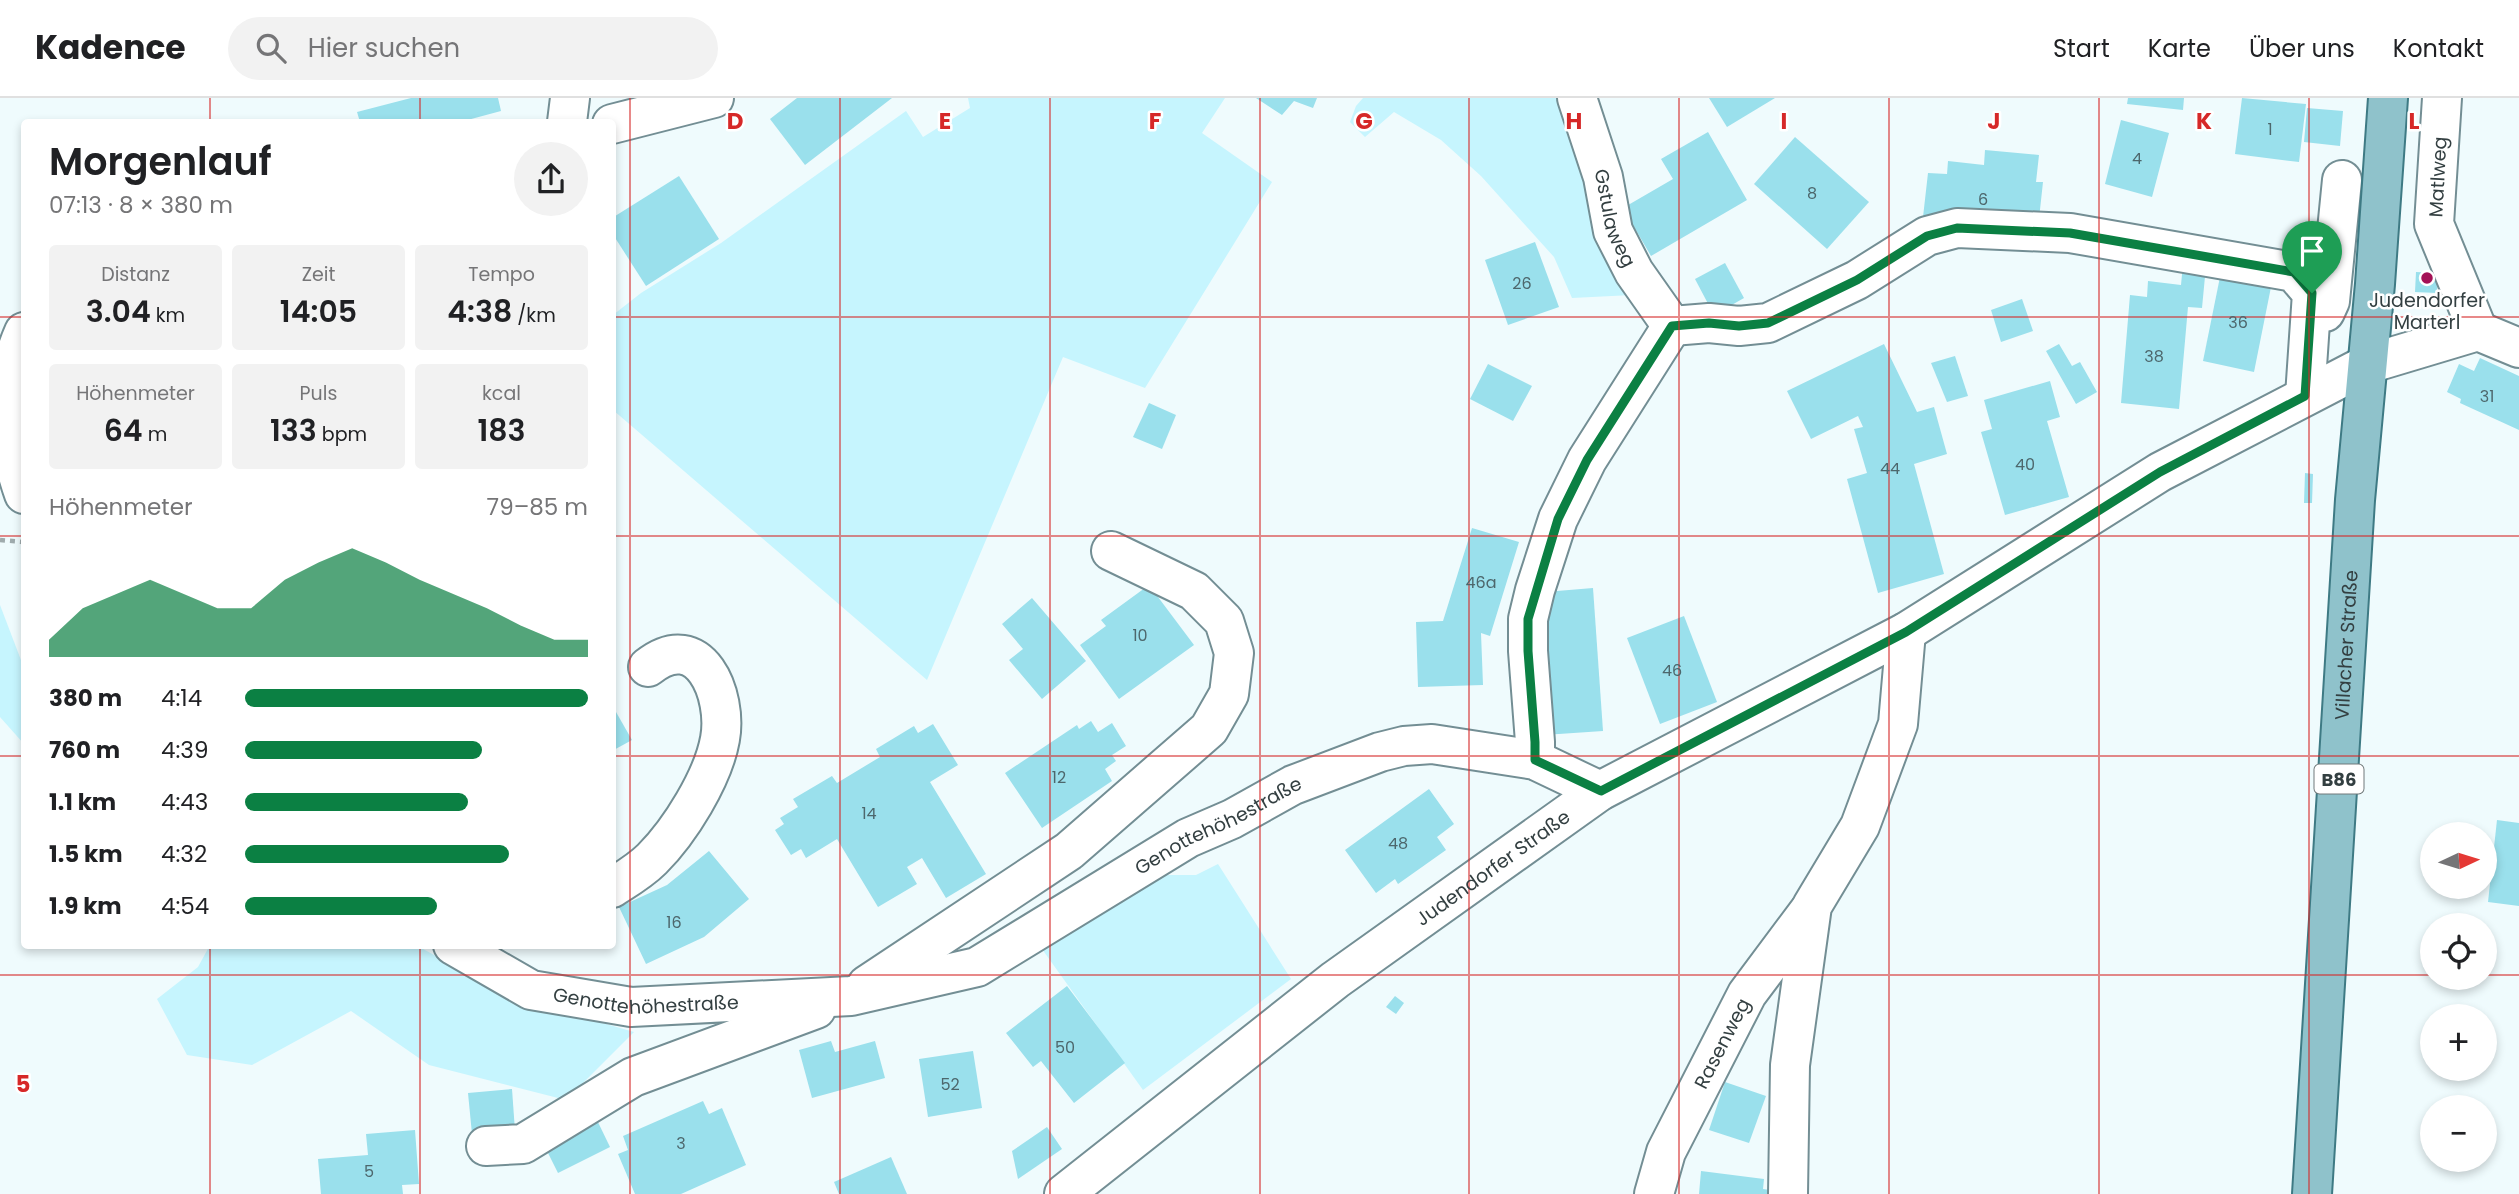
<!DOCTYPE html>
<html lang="de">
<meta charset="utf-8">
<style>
:root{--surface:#fff;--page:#f2f2f2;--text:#202124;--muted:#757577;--line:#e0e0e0;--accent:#0b8043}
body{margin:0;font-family:Poppins,sans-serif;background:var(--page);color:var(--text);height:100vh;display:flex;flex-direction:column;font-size:26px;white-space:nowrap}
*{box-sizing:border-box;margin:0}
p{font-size:23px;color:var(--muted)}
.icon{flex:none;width:38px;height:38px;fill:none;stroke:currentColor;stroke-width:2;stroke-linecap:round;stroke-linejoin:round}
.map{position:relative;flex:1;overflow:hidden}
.drawer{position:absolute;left:21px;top:21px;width:595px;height:830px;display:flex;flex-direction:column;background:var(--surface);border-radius:7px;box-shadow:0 4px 10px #0003}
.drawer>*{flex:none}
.needle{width:46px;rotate:86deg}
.tools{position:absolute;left:2420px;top:724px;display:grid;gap:14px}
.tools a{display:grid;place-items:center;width:77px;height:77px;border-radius:50%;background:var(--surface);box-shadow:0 4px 10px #0003;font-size:35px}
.pin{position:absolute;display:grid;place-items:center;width:60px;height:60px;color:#fff;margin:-72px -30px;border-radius:50% 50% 50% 0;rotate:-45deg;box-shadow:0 0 7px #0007}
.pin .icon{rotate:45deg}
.round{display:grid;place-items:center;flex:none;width:74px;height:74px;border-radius:37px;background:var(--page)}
.overview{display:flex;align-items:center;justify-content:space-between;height:119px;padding:0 28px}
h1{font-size:38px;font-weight:600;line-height:52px}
.metrics{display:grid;grid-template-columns:repeat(3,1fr);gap:10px;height:119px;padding:7px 28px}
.metrics div{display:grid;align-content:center;border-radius:7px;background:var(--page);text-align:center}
.metrics b{font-size:30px;font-weight:600}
.metrics small{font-size:19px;font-weight:400}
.metrics p{font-size:19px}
.chart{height:196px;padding:14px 28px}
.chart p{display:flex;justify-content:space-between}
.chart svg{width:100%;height:126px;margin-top:7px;fill:var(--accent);opacity:.7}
ul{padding:0 28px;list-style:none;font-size:23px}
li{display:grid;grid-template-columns:112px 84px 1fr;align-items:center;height:52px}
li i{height:18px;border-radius:9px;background:var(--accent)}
header{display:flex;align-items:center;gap:42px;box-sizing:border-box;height:98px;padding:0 35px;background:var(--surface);border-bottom:2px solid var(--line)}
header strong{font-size:33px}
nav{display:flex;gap:38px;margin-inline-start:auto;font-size:24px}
.search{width:490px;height:63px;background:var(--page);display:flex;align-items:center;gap:18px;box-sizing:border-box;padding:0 24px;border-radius:38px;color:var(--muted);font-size:26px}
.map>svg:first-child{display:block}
.green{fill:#c6f5fe}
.building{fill:#9ae0ec}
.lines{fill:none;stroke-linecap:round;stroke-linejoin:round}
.minor-casing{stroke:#738e94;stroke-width:42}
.major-casing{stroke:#3e7a84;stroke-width:42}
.path{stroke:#9fabad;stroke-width:4.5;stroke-dasharray:5 5;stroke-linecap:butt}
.minor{stroke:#fff;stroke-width:38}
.major{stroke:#8fc2cb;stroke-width:38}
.route-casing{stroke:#fff;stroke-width:14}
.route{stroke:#0b8043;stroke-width:9}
.grid{fill:none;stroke:#d62828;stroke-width:2;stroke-opacity:0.55}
.poi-dot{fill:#a31256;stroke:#fff;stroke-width:2.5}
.labels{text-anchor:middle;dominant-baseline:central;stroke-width:5;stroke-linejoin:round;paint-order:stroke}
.number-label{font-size:16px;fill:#4d676c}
.shield{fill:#fff;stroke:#70797a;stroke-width:2}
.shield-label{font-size:18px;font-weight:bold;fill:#333f41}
.street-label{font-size:19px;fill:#333f41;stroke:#fff}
.poi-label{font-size:19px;fill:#333f41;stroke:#fff}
.grid-label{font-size:23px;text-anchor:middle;font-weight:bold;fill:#d62828;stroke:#fff;stroke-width:5;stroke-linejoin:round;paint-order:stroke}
</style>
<header>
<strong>Kadence</strong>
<div class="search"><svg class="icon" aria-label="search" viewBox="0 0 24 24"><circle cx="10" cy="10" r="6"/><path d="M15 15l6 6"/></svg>Hier suchen</div>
<nav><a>Start</a><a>Karte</a><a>Über uns</a><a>Kontakt</a></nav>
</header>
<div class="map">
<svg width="2519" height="1096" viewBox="0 0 2519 1096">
<rect width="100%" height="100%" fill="#effbfd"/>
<g class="green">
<path d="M968,0H1225L1202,35L1272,84L1145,290L1063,259L927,582L613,312V217L641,195L721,145L906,13L923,39L970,10Z"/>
<path d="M1363,0H1568L1632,197L1572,200L1554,159L1481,78L1441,42L1394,14L1365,39L1350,24L1356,8Z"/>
<path d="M0,507L24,570V646L0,619Z"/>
<path d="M1218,766L1291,881L1143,992L1042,851L1166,777H1196Z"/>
<path d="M210,847H416L506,897L634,934L566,1002L429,967L351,913L252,967L187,957L157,901L198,869Z"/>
</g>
<g class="building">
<path d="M411,0H498L501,13L460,24H360L357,14Z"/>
<path d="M797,0H892L805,67L770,21Z"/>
<path d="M1256,0H1317L1313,10L1294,3L1282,17Z"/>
<path d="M1709,0H1775L1727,29Z"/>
<path d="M2128,0H2184L2183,12L2127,6Z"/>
<path d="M2242,0L2306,6L2299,64L2235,56Z"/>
<path d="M2307,10L2343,13L2340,48L2304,44Z"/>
<path d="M2121,22L2169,35L2152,99L2105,86Z"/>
<path d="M1708,34L1747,102L1651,158L1623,110L1673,81L1661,61Z"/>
<path d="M1795,39L1869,104L1827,151L1754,86Z"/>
<path d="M1985,52L2039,57L2036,84H2043L2038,130L1923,119L1928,75L1947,76L1948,63L1984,67Z"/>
<path d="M679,78L719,141L646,188L612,135V120Z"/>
<path d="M1535,144L1559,209L1508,227L1485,162Z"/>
<path d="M1725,165L1744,200L1714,217L1695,181Z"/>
<path d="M2183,166L2206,168L2202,210L2188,209L2179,311L2121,305L2130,197L2147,199L2148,183L2181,187Z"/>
<path d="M2221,174L2272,184L2254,274L2203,263Z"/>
<path d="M2416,174L2438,175L2437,195L2415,194Z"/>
<path d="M2022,201L2033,233L2001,244L1991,212Z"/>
<path d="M1884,246L1917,314L1934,309L1947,356L1914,366L1944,476L1878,495L1847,381L1867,375L1854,331L1863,329L1858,318L1811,341L1787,293Z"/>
<path d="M2059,246L2072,268L2080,264L2097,294L2076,306L2046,253Z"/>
<path d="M1955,258L1968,298L1947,304L1931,265Z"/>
<path d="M2480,260L2519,278V332L2460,305L2461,301L2447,294L2459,266L2474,273Z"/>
<path d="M1488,266L1532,288L1513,323L1470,301Z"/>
<path d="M2050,283L2060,319L2047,323L2069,399L2005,417L1981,334L1992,331L1984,302Z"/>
<path d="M1149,305L1176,317L1162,351L1133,339Z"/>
<path d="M2305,375L2313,376L2312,405H2304Z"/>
<path d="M1472,430L1519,444L1490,538L1481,535L1483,587L1418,589L1416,524L1443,523Z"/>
<path d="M1149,487L1194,547L1119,601L1080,547L1106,528L1101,522Z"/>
<path d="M1593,490L1603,633L1544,637L1545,494Z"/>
<path d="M1032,500L1086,563L1042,601L1009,562L1023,551L1002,526Z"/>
<path d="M1684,518L1717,604L1660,626L1627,540Z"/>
<path d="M612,607L632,642L612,653Z"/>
<path d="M1091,623L1098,634L1112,625L1126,648L1112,657L1116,663L1105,671L1112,683L1042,730L1005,675L1077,627L1079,631Z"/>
<path d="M933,626L958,667L930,684L986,776L946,800L922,760L907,769L917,786L878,809L837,741L806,760L801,751L791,757L775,732L784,726L780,720L798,709L793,701L832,678L837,685L880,659L876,651L914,628L918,635Z"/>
<path d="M1429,691L1454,726L1437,739L1446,752L1398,786L1395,781L1376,795L1345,752Z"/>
<path d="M2497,722L2519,725V808L2488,804Z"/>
<path d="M709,753L749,801L704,839L646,866L619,809L667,787Z"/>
<path d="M1067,888L1125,965L1074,1005L1041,963L1033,969L1006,935Z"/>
<path d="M1395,898L1404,905L1396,916L1386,909Z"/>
<path d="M831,943L835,954L875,943L885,980L812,1000L799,952Z"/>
<path d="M973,953L982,1010L928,1019L919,961Z"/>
<path d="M1725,984L1766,998L1749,1045L1709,1032Z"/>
<path d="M512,991L515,1033L472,1036L468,995Z"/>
<path d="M703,1003L709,1016L722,1010L746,1067L681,1096H635L618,1056L628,1052L623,1038Z"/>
<path d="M595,1018L610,1049L558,1075L545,1049Z"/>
<path d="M1047,1029L1062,1051L1018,1081L1012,1053Z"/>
<path d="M415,1032L419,1086L402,1087L403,1096H321L318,1061L368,1057L366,1036Z"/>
<path d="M891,1059L907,1096H839L834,1084Z"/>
<path d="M1701,1073L1764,1081L1763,1091L1770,1092L1769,1096H1699Z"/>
</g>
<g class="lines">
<defs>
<g id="minor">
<path id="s1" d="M1577,0L1603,79L1613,133L1634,174L1672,228"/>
<path d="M2442,0L2434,126L2478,233"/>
<path d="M567,24L570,0"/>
<path d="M612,26L714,0"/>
<path d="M2313,214H2325L2330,203L2342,82"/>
<path d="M1672,228L1709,225L1739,228L1768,225L1857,182L1927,138L1957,130L2070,135L2294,174L2312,195L2305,298"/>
<path d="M24,234C0,288 5,342 24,396"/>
<path d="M1535,662V644L1528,553V521L1535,492L1558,421L1587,362L1672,228"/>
<path d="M612,790C626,781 640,773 652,761C680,733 713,680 720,641C728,597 700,528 648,569"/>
<path id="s2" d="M453,847L531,892L631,909L851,898L977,869L1188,740L1232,721L1293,687L1380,654L1404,648L1432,646L1535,662L1600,693"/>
<path d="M867,887L1069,753L1209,631L1229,596L1234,555L1224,523L1194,493L1111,453"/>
<path d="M486,1048L523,1046L633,979L816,911"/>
<path id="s3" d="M1064,1096L1335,882L1600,693L1906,534L2160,374L2368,266L2478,233L2519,250"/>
<path id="s4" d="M1654,1096L1666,1054L1747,896L1809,813"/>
<path d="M1788,1096L1790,967L1812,808L1860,728L1898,626L1906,534"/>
</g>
<g id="major">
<path id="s5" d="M2312,1096L2355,402L2375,186L2388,0"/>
</g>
</defs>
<use href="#minor" class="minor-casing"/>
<use href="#major" class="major-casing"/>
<path class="path" d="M0,442L24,444"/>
<use href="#minor" class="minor"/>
<use href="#major" class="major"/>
</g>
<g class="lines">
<defs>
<path id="route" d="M1957,130L2070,135L2294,174L2312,195L2305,298L2160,374L1906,534L1601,693L1535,662V644L1528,553V521L1558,421L1587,362L1672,228L1709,225L1739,228L1768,225L1857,182L1927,138Z"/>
</defs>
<use href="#route" class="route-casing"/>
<use href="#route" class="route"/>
</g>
<path class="grid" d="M210,0V24M420,0V24M630,0V1096M840,0V1096M1050,0V1096M1260,0V1096M1469,0V1096M1679,0V1096M1889,0V1096M2099,0V1096M2309,0V1096M0,219H24M612,219H2519M0,438H24M612,438H2519M0,658H24M612,658H2519M210,847V1096M420,847V1096M0,877H2432M2485,877H2519"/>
<circle class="poi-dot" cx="2427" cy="180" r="7"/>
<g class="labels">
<g class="number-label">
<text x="2270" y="31">1</text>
<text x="2137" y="60">4</text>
<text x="1812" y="95">8</text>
<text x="1983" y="101">6</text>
<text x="1522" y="185">26</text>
<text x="2238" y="224">36</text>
<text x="2154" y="258">38</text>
<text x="2487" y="298">31</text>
<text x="2025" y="366">40</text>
<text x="1890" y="370">44</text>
<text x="1481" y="484">46a</text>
<text x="1140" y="537">10</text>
<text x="1672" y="572">46</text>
<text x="1059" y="679">12</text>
<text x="869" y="715">14</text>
<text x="1398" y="745">48</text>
<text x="674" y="824">16</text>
<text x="1065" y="949">50</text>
<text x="950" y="986">52</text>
<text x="681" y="1045">3</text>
<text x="369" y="1073">5</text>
</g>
<rect class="shield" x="2314.5" y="666.5" width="49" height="29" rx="5"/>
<g class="shield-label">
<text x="2339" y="681">B86</text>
</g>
<g class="street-label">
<text transform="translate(2438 79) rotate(-87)">Matlweg</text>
<text stroke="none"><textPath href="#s1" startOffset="126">Gstulaweg</textPath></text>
<text stroke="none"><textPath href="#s5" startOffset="550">Villacher Straße</textPath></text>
<text stroke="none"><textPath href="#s2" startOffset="821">Genottehöhestraße</textPath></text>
<text stroke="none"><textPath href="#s3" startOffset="539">Judendorfer Straße</textPath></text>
<text stroke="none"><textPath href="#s2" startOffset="206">Genottehöhestraße</textPath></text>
<text stroke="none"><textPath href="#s4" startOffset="166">Rasenweg</textPath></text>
</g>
<g class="poi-label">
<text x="2427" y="202">Judendorfer<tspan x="2427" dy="22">Marterl</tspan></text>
</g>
</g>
<g class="grid-label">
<text x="735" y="31">D</text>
<text x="945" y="31">E</text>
<text x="1155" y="31">F</text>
<text x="1364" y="31">G</text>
<text x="1574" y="31">H</text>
<text x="1784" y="31">I</text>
<text x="1994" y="31">J</text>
<text x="2204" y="31">K</text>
<text x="2414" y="31">L</text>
<text x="23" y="994">5</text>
</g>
</svg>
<div class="tools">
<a><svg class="needle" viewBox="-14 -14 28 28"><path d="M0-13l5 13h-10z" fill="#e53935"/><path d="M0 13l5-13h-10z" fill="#757577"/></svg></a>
<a><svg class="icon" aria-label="locate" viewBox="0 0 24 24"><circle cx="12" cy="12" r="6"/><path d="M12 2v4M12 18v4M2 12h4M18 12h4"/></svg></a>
<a>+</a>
<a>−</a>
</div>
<div class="pin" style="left:2312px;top:195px;background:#1e9e55"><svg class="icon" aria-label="arrive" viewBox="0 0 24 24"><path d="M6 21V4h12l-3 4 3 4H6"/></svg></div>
<section class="drawer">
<div class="overview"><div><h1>Morgenlauf</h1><p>07:13 · 8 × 380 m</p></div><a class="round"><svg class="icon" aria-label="share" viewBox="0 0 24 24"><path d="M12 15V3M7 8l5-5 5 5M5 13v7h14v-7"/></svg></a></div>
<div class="metrics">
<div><p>Distanz</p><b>3.04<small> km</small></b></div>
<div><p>Zeit</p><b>14:05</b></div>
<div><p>Tempo</p><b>4:38<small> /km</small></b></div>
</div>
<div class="metrics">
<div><p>Höhenmeter</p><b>64<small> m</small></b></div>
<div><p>Puls</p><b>133<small> bpm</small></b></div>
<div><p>kcal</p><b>183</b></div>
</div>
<div class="chart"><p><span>Höhenmeter</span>79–85 m</p>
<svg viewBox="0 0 160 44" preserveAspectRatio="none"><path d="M0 44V38L10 27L20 22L30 17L40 22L50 27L60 27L70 17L80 11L90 6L100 11L110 17L120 22L130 27L140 33L150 38L160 38V44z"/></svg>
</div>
<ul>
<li><b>380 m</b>4:14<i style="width:100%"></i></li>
<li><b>760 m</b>4:39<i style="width:69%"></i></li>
<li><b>1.1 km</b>4:43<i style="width:65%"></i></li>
<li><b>1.5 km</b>4:32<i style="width:77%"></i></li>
<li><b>1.9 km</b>4:54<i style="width:56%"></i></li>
</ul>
</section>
</div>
